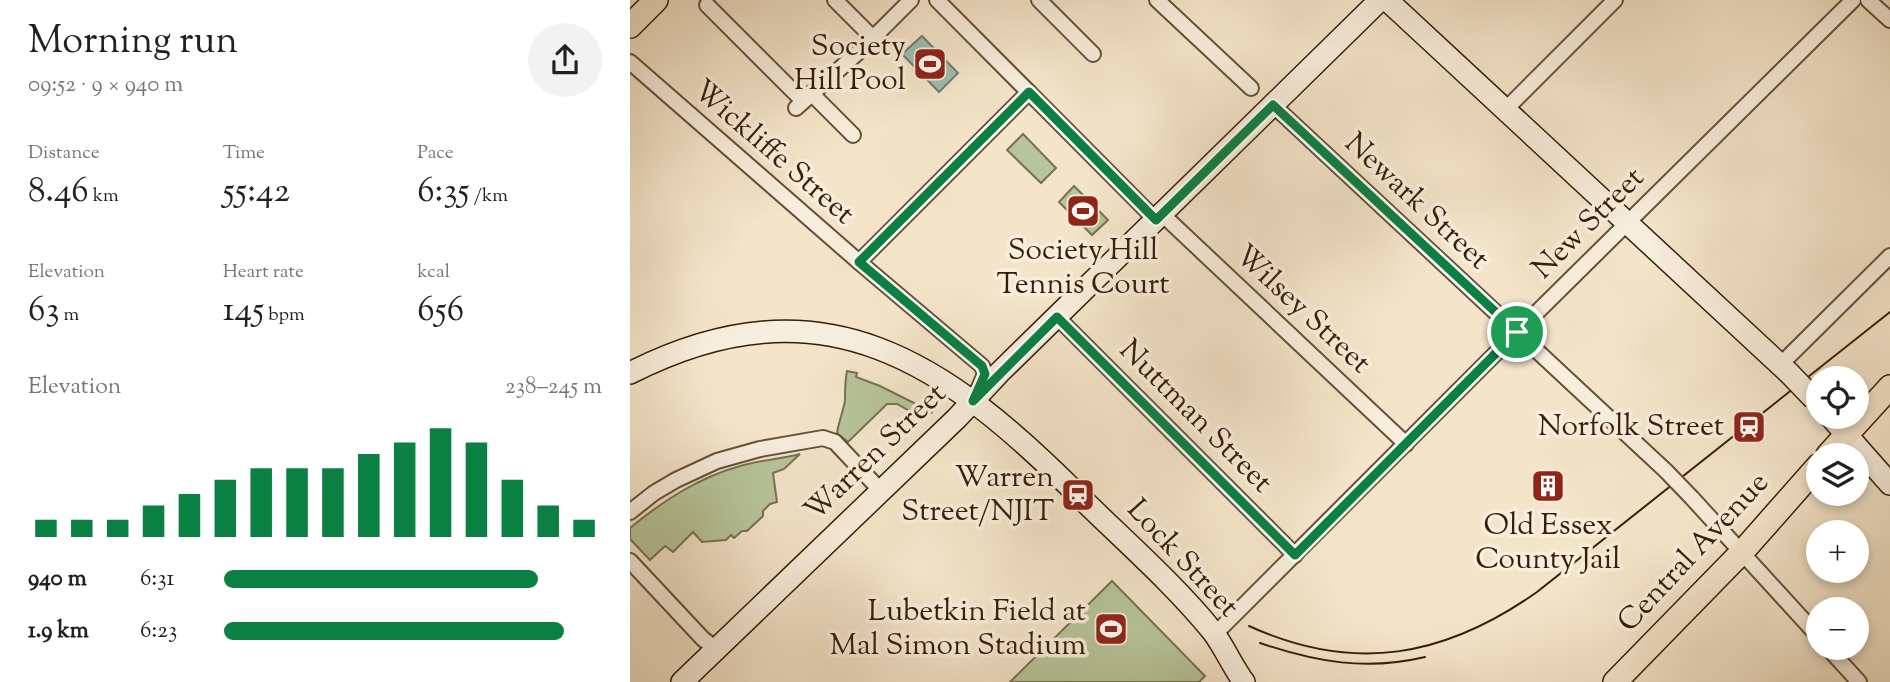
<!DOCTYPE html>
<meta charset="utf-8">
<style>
:root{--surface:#fff;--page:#f2f2f2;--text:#202124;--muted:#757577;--accent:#0b8043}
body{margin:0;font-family:"Sorts Mill Goudy",serif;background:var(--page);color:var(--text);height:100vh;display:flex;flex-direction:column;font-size:26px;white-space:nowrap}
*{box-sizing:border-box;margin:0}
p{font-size:23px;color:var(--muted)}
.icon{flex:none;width:38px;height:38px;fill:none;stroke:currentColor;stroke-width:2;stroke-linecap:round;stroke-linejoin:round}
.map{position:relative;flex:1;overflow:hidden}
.side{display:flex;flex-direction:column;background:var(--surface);width:630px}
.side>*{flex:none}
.tools{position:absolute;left:1176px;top:366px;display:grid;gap:14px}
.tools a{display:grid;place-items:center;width:63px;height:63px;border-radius:50%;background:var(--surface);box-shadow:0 4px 10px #0003;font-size:35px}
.pin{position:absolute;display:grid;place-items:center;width:60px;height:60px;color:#fff;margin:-30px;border:4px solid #fff;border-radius:50%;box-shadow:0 2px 7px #0007}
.round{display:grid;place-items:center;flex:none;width:74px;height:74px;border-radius:37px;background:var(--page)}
.headline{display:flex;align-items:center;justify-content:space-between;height:119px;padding:0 28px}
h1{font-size:38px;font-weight:600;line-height:52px}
.figures{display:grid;grid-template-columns:repeat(3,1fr);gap:10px;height:119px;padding:7px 28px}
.figures div{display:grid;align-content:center}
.figures b{font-size:35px;font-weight:600}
.figures small{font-size:19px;font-weight:400}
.figures p{font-size:19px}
.chart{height:196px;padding:14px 28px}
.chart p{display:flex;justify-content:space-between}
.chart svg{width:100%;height:126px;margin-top:7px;stroke:var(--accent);stroke-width:6}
ul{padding:0 28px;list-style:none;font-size:23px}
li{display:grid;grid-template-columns:112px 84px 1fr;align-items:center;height:52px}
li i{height:18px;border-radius:9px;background:var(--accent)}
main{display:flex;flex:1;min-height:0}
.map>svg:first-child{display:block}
.green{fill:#b7c59a;stroke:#777250;stroke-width:2}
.water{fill:#9cbfb5;stroke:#747f6f;stroke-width:2}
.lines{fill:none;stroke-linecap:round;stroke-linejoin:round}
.street-casing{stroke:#665036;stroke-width:18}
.secondary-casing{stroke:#371e05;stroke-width:24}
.primary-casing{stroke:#371e05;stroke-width:26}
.street{stroke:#f8eedd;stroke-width:14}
.secondary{stroke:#f8eedd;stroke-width:21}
.primary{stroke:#f4e5ca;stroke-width:23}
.tram{stroke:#371e05;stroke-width:2}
.street-bridge-casing{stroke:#665036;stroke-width:18;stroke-linecap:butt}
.secondary-bridge-casing{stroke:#371e05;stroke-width:24;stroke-linecap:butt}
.street-bridge{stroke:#f8eedd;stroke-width:14}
.secondary-bridge{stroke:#f8eedd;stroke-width:21}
.route-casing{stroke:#fff;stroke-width:14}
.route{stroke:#0b8043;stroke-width:9}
.labels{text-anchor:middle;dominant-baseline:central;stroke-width:7;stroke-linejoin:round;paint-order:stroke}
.poi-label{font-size:30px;fill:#371e05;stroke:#f8eedd;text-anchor:end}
.street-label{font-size:30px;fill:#371e05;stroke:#f8eedd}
</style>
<main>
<section class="side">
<div class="headline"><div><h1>Morning run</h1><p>09:52 · 9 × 940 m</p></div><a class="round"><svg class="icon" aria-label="share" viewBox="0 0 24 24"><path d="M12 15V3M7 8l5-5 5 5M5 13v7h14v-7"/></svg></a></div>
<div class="figures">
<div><p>Distance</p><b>8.46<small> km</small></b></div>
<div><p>Time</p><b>55:42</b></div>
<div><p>Pace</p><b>6:35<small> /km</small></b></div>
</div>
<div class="figures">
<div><p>Elevation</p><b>63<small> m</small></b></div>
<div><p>Heart rate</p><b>145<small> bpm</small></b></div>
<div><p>kcal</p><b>656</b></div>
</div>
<div class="chart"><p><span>Elevation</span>238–245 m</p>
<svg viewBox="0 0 160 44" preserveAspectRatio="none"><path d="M5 44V38M15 44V38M25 44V38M35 44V33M45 44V29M55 44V24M65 44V20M75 44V20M85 44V20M95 44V15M105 44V11M115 44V6M125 44V11M135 44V24M145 44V33M155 44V38"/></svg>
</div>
<ul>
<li><b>940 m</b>6:31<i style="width:83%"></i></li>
<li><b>1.9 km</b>6:23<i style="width:90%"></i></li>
</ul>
</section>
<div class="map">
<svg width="1260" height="682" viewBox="0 0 1260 682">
<rect width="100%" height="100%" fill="#f4e5ca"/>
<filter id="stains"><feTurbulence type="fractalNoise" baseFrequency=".00286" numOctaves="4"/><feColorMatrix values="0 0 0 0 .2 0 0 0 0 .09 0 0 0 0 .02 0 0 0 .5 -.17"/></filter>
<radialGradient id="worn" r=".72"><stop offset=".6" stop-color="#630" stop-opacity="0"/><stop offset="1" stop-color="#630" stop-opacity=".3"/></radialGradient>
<g class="green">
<path d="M393,134L426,168L411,183L377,150Z"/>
<path d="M444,186L478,220L462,235L429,202Z"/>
<path d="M217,371L227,373L226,377L250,386L302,412L294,419L267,404H257L218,442L207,433C208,424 215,405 215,400C215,389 215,381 217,371Z"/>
<path d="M170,454L154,469L143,473L147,502L140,504L133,511V516L117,531H112L104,538L101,535L96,540L72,542L63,532L43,552L35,546L20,560L0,539V528C34,500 68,478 110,466C130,460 151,459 170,454Z"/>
<path d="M482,581L575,676L569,682H380Z"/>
</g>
<path class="water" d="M292,36L328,73L309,92L272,54Z"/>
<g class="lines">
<defs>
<g id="street">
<path d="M205,0L243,38"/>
<path d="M307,0L526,220"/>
<path d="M409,0L463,54"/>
<path d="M527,0L621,88"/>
<path d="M1238,0L1260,20"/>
<path d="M77,5L173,101"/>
<path d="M0,62L229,262L352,366L355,374L348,390"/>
<path d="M181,93L223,135"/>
<path d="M643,105L1036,471"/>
<path d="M166,108L234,47L281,0"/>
<path d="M875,110L985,0"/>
<path d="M532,214L776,444"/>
<path d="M229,262L399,92"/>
<path d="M427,317L665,555"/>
<path d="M1150,365L1260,256"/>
<path d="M1062,498L1188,636"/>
<path d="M0,512L24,493L46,480L87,461L130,449L193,438L205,442L251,491"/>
<path d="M0,561L73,639L86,649"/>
<path d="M585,634L887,332L1223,0"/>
<path d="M1198,648L1229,682"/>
</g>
<g id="secondary">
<path d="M757,0L1159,373"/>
<path d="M0,373C193,275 317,363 453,500C496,542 546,586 583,632C595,648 602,666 614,682"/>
<path d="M1200,416L1260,484"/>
<path d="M52,682L327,418L369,373L750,0"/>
</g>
<g id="primary">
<path d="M0,26L26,0"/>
<path d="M1198,455L1260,387"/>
<path d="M985,682L1113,551L1188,466"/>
</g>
</defs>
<use href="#street" class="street-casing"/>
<use href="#secondary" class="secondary-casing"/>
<use href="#primary" class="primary-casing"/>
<use href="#street" class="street"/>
<use href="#secondary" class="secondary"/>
<use href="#primary" class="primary"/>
<g class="tram">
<path d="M619,626C724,674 815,657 907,592L1260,312"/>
<path d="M630,643C686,662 736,671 795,657"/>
</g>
<defs>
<path id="street-bridge" d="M1036,471L1062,498"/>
<path id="secondary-bridge" d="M1159,373L1184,399"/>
</defs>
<use href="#street-bridge" class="street-bridge-casing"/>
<use href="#secondary-bridge" class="secondary-bridge-casing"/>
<use href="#street-bridge" class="street-bridge"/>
<use href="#secondary-bridge" class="secondary-bridge"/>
</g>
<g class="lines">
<defs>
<path id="route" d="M399,92L526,220L643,105L887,332L665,555L427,317L343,401L355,374L352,366L229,262Z"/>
</defs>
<use href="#route" class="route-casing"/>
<use href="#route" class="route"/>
</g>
<defs>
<symbol id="stadium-square" viewBox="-11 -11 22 22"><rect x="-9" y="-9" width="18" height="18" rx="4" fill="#8f2418" stroke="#f8eedd"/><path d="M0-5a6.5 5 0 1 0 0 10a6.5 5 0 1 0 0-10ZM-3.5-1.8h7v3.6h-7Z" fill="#fff"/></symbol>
<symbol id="station-square" viewBox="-11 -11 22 22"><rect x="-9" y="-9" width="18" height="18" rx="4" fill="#8f2418" stroke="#f8eedd"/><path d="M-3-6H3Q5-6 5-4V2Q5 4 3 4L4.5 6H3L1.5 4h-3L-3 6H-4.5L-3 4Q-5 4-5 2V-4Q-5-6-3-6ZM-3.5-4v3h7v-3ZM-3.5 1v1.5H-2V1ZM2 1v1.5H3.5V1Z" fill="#fff"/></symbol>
<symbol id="building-square" viewBox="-11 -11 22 22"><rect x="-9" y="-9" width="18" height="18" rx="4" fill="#8f2418" stroke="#f8eedd"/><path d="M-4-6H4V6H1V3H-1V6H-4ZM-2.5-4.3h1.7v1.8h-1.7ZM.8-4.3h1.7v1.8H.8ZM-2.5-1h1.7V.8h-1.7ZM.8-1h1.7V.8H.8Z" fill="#fff"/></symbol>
</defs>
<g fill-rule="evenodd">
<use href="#stadium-square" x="281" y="45" width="38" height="38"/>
<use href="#stadium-square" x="434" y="192" width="38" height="38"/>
<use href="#station-square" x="1100" y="408" width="38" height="38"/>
<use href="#building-square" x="899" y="467" width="38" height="38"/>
<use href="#station-square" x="429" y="476" width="38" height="38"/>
<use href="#stadium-square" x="462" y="610" width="38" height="38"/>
</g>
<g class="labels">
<g class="poi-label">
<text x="276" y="47">Society<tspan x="276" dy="34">Hill Pool</tspan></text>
<text x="453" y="251" text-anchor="middle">Society Hill<tspan x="453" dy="34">Tennis Court</tspan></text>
<text x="1094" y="427">Norfolk Street</text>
<text x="424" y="478">Warren<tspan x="424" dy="34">Street/NJIT</tspan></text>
<text x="918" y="526" text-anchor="middle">Old Essex<tspan x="918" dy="34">County Jail</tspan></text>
<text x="456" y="612">Lubetkin Field at<tspan x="456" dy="34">Mal Simon Stadium</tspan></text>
</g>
<g class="street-label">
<text transform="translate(143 153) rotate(41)">Wickliffe Street</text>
<text transform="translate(786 202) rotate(43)">Newark Street</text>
<text transform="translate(959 224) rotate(-45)">New Street</text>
<text transform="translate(672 310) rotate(43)">Wilsey Street</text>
<text transform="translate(565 417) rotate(45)">Nuttman Street</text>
<text transform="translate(246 453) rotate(-44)">Warren Street</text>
<text transform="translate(1064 553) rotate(-47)">Central Avenue</text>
<text transform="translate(552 559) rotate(47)">Lock Street</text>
</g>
</g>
<rect width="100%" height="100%" filter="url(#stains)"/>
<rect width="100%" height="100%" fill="url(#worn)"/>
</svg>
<div class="tools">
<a><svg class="icon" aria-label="locate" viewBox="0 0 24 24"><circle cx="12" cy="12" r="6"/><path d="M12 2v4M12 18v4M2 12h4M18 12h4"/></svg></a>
<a><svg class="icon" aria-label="layers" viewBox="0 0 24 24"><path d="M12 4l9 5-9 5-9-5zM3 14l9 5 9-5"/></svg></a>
<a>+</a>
<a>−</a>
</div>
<div class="pin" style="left:887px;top:332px;background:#1e9e55"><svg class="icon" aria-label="arrive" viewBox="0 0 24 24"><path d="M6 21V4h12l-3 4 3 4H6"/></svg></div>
</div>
</main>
